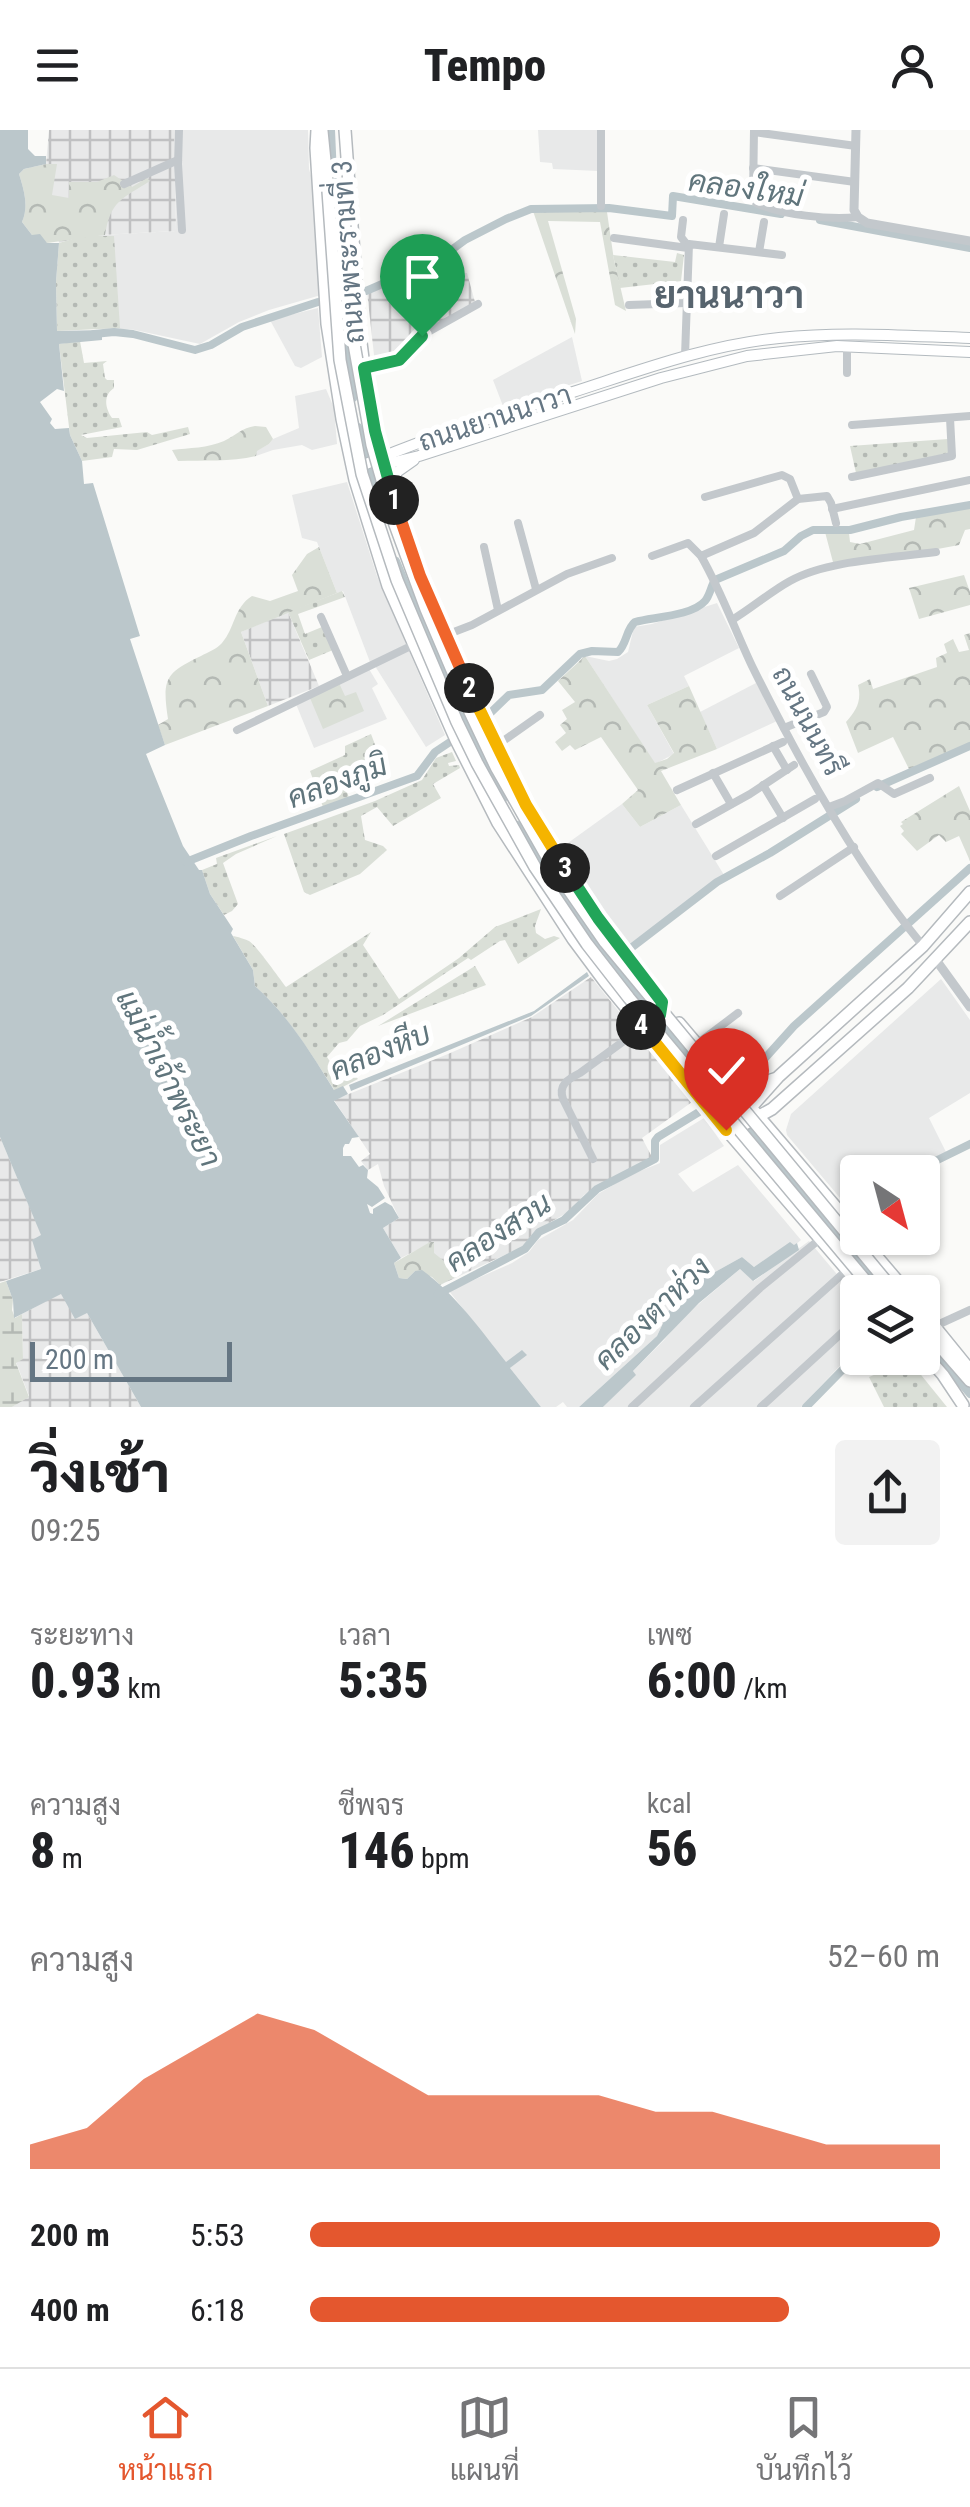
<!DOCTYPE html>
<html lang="th">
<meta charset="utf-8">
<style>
:root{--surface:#fff;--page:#f2f2f2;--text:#202124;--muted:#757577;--line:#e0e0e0;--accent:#e4572e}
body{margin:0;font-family:"Roboto Condensed",Sarabun,sans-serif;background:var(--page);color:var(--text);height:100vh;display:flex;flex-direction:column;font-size:38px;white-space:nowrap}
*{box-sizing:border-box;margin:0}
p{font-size:32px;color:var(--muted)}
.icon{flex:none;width:55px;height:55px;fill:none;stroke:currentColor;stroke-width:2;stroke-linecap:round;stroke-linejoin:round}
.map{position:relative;height:1277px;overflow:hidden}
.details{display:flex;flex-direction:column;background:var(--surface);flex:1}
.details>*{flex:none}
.needle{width:65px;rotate:144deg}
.buttons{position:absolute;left:840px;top:1025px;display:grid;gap:20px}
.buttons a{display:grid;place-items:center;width:100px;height:100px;border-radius:10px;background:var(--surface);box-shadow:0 2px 8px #0004;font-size:50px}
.scale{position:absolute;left:30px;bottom:25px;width:202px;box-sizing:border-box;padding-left:10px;border:5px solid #657683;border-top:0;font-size:28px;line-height:35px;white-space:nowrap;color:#657683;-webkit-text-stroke:8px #fff;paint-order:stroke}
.pin{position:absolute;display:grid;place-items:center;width:85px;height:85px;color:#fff;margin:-102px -42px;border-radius:50% 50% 50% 0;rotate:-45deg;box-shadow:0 0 10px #0007}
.pin .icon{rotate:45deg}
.km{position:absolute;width:50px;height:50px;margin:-25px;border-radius:50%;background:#222;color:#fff;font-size:28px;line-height:50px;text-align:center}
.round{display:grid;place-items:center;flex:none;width:105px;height:105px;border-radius:10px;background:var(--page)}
.overview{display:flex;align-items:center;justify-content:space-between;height:170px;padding:0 30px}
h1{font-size:55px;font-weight:800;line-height:75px}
.metrics{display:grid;grid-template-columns:repeat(3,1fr);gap:15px;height:170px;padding:10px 30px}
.metrics div{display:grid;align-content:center}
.metrics b{font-size:50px;font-weight:800}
.metrics small{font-size:28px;font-weight:400}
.metrics p{font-size:28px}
.chart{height:280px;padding:20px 30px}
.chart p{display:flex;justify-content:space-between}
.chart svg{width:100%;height:180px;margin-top:10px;fill:var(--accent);opacity:.7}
ul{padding:0 30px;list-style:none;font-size:32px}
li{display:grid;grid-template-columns:160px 120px 1fr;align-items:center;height:75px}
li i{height:25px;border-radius:12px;background:var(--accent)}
header{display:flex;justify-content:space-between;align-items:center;height:130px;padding:0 30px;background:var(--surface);font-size:45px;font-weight:800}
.dock{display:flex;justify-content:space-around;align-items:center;height:140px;border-top:2px solid var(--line);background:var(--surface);font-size:28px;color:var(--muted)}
.dock a{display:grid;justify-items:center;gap:5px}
.dock .on{color:var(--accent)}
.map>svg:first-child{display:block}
.built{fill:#e8e9e9}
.industrial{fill:url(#industrial-grid)}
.grass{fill:url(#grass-dots)}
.forest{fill:url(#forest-crowns)}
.wetland{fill:url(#wetland-marsh)}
.water{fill:#bbc7cb}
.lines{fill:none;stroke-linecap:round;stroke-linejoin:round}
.canal{stroke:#bbc7cb;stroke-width:8}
.secondary-casing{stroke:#b3babf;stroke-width:12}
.primary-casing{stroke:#b5babe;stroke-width:14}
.minor{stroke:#c3c8cc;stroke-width:8}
.tertiary{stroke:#c3c8cc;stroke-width:9}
.secondary{stroke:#fff;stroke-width:10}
.primary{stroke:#fff;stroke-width:11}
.primary-bridge-casing{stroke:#b5babe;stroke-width:14;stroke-linecap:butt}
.primary-bridge{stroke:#fff;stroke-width:11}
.split-1-casing{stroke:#fff;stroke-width:20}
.split-2-casing{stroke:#fff;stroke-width:20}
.split-3-casing{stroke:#fff;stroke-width:20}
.split-4-casing{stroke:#fff;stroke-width:20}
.split-5-casing{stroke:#fff;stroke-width:20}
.split-1{stroke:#22a559;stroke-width:12}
.split-2{stroke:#f0652b;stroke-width:12}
.split-3{stroke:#f5b400;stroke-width:12}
.split-4{stroke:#22a559;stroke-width:12}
.split-5{stroke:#f5b400;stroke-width:12}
.labels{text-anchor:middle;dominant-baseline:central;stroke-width:10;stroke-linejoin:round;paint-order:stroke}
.street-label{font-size:28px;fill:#657683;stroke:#fff}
.water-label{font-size:30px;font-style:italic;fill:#60757c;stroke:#fff}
.district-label{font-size:38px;font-weight:bold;fill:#57646e;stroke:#fff}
</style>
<header><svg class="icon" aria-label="menu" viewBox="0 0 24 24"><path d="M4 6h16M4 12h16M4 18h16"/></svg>Tempo<svg class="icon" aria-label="person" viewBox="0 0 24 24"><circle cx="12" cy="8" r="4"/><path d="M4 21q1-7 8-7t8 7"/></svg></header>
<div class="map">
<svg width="970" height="1277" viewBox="0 0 970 1277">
<defs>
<pattern id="industrial-grid" width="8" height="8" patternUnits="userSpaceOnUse" patternTransform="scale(2.5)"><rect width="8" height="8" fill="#e8e9e9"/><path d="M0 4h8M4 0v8" fill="none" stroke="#c0c1c2"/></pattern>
<pattern id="grass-dots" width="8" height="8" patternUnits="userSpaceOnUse" patternTransform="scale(2.5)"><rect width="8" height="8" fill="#dadfd7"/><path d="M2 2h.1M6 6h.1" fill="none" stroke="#b4b9b4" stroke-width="1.8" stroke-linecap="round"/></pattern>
<pattern id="forest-crowns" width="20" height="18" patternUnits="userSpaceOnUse" patternTransform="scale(2.5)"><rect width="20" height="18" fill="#dadfd7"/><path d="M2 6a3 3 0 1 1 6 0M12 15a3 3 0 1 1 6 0" fill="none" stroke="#b4b9b4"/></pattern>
<pattern id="wetland-marsh" width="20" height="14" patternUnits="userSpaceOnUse" patternTransform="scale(2.5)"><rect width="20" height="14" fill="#dadfd7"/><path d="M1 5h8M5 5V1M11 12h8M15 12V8" fill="none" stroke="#b4b9b4"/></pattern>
</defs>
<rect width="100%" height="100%" fill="#fafaf8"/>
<g class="built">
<path d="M174,0H308L309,39L314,56L321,165L269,180L239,192L200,214L130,199L102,200L82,106L176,101Z"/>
<path d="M538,0H598L599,41L553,39L552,33L540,32Z"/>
<path d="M318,178L322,227L301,238L295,236L270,190Z"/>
<path d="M572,207L582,251L503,276L493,250Z"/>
<path d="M326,259L334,278L337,314L312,320L302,315L273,320L256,326V321L269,314L273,309L299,298L295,266Z"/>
<path d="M347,352L377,446L445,605L426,617L375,536L370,532L343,461L337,463L317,412L302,408L292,365Z"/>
<path d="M717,473L739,518L684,546L689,556L647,575L674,624L655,634L585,526L609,531L617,529L628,522L634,497L652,494Z"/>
<path d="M369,539L378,554L372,558L387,589L314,618L296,574Z"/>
<path d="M756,553L777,591L717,619L700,582Z"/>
<path d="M622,674L640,697L681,675L724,745L628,817L561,718Z"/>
<path d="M941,849L970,890V963L929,988L946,1022L907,1042H858L857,1069L846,1075L787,1005L786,1000L791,984Z"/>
<path d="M704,988L724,1016L678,1044L693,1062L738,1035L801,1110L794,1116L790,1113L754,1137L742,1127L697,1152L671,1176L657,1206L579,1277H567L563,1272L556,1277H541L510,1238L526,1224L506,1233L449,1161L512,1133L529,1122L538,1110L573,1090L598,1064L630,1045L660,1033V1015Z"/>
<path d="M809,1111L857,1168V1220L851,1224L801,1277H603L635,1245L633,1241L664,1210L681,1189L740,1139L754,1151Z"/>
</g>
<g class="industrial">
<path d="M49,0H174L176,101L82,106L59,113L46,34Z"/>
<path d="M431,130L439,142L444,144L467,143L475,172L399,227L375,234L367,162L399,149L414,136Z"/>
<path d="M288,482L319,556L268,576L241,502Z"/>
<path d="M591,847L692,972L642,1008L652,1027L602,1053L584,1065L570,1081L535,1101L522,1117L440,1155L417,1120L401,1128L383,1098L399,1088L384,1056L378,1034L368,1040L361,1031L370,1024L334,970L448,924L532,887Z"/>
<path d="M0,1007L42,1106L33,1110L41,1139L0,1152Z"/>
<path d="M61,1163L87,1183L141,1277H12L29,1266L16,1232L23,1228L22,1184Z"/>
</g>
<g class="grass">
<path d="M82,106H114L120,198L57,201L56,152L59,113Z"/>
<path d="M677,123L684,125L681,151L620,158L613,125L675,132Z"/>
<path d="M80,211L84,233L107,231L103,234L105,248L107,250H114V258C103,265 105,278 112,288H119L122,297L81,305L87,308L147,302L152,305L188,297L190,304L137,320L114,319L112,327L82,331L70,305L59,214Z"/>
<path d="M948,309L949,323L856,343L850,316Z"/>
<path d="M342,461L345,467L298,484L305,504L322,497L333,520L309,530L288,482Z"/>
<path d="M371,604L379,625L340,640L349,668L323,677L310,641L345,625V616Z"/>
<path d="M452,622L456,631L448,633L449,636L459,635L460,638L433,654L441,668L393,696L377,677L361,686L365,710L383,716L387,720L360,744L310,765L304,762L284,704L375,671L422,650L436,628Z"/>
<path d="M277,706L236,724L223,733L238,774L232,781L224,785L210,764L202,740L217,734L216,728Z"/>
<path d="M541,779L535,796L536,803L545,809L554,806L560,808L518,834L505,810L500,811L471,830L468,828L383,885L360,896L347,911L339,913L327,927L341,948L352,942L358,949L335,961C311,924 288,885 255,856L253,840L233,806C236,806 247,810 249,811C256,815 279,848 286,857L371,802L363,815L399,869L459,828L495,797Z"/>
<path d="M475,836L486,855L378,896Z"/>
<path d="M909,1230L947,1277H884L869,1247Z"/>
</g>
<g class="forest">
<path d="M46,34H57L52,65L69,68V52H97L114,45L132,57L147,48L150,51C122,69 111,70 105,105L47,113L32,105L22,92C29,76 24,60 19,44L24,39Z"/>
<path d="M541,80L607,82L614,130L626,181L615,175L600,92L548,91L576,189L575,204L533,81Z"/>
<path d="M255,296L266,297L273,309L269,314L257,321L256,326C230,332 204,330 178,331L172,320C189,318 208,318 224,311C236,305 242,298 255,296Z"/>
<path d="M970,378V399L965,400L959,415L895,427L894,423L834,436L825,402L849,403L850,412L860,414L914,400L916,387Z"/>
<path d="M319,417L337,463L241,502L268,576L165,615L158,595L168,589C162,549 165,543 201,526C208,522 217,519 222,513C235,498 234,477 252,466L270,471L298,461L292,445L307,424Z"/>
<path d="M964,445L970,462V475L919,489L909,458Z"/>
<path d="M970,503V613L909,639L893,607L858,623L846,592C856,581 862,571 858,555L870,549L873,559L937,537L936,528L947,523L944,514L953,509L959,522L969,520L964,505Z"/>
<path d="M585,526L655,633L667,629L674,623L647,575L689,556L717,619L661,641L681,675L640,697L622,674L638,660L601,607L575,620L570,615L562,621L555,612L566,603L560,595L567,589L562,580L575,572L558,551Z"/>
<path d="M339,553L345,566L356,562L364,581L323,599L310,568Z"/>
<path d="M959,656L970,681V731L959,706L946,712L939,705L917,721L901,704L904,701L900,696L903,694L901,692Z"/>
<path d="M430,1112H434V1123L449,1135L457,1146L440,1155L432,1147L415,1141L407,1149L399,1148L394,1133Z"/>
</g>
<path class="wetland" d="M6,1151L13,1170L12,1180L15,1188L22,1184L23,1229L16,1233L29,1267L12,1277H0V1153Z"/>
<g class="water">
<path d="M0,0H28V19L35,26H46V34L24,39L19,44C24,60 29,76 22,92L32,105L40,104L47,113H59L56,152L57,201L102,200V210L59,214L64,261L57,259L40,272L52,289L50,293L55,299L69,298L70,305L82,331L84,354L93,353L140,506L130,509L165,615L146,624L183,716L199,740H202L210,764L233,799L231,803L253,840L255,856C288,885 311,923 334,960L343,956L348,964L334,971L359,1007L352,1008L349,1014H345L343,1018V1026H351L359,1037L363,1035L368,1040L367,1048L378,1057L385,1068L372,1077L367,1074L370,1083L373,1084V1079L385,1072L392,1076L399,1088L383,1098L401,1128L394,1133L399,1148L407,1149L415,1141L422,1140C456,1165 480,1199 506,1232L522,1220L527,1225L510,1238L541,1277H141L87,1183L75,1189L61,1164L14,1188L13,1170L6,1151L41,1139L32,1110L41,1105L0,1007Z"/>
<path d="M587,842L589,846L531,886L351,961L349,955L534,881Z"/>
<path d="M790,1112L794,1115L797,1113L799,1120L753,1151L740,1139L699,1173L633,1241L636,1245L603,1277H579L657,1206L671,1176L697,1152L742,1127L754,1137Z"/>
</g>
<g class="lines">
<g class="canal">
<path d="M331,0L334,69"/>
<path d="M820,90L970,118"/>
<path d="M366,161L396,148L417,133L450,121L465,110L506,89L531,79L609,78L672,86L673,66L781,84"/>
<path d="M342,193L353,268"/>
<path d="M94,204L114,202L133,204L195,220L211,215L242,197L318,172"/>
<path d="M358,297L378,375"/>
<path d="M396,431L438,533L503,669"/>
<path d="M483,590L509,565L542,560L580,524L592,521L618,522C627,514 626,499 635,492C653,487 692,486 705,471C710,465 711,456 715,450L784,421L801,406L813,400H850L901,387L970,375"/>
<path d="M877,657L970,616"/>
<path d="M517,695L549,748L597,816L733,983"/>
<path d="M186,732L251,706L417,646L435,622L459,606"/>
<path d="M631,818L717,752L770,723L856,669"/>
<path d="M748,947L794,896L970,738"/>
<path d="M750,1002L885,1162"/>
<path d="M913,1042L970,1014"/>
<path d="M848,1077L858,1071"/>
<path d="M438,1164L525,1119L539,1102L564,1090L597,1059L655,1029V1011L658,1007L699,982"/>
<path d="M922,1207L970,1264"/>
<path d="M806,1277L857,1225"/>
</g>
<defs>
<g id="secondary">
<path d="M378,336L419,326L661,248L747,226L837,216L970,222"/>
<path d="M357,338C427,306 500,286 573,262C641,240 708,215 779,208C842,201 907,206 970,208"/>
<path d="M390,358L397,342L414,330"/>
</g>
<g id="primary">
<path d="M317,0L316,18L327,194L342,289L355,350L388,456L456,610L498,693L573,809L605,852L729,1003L866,1162"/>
<path d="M345,0L360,205L367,260"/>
<path d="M322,1L328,61"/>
<path d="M373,293C388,365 416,434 444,502C469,560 496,618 526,674C564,746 614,812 664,875"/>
<path d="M679,893L858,1103"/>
<path d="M730,948C746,958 757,955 774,949"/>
<path d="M731,1000L778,947L923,816L970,762"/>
<path d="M732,1001L772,979L908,858L970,792"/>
<path d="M861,1108L907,1162"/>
<path d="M922,1181L970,1240"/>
<path d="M922,1196L970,1251"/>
<path d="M922,1221L943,1245L963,1275"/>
</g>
</defs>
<use href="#secondary" class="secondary-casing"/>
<use href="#primary" class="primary-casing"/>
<g class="minor">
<path d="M179,0L178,34L182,100"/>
<path d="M601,0V76"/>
<path d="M754,0L753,67L756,73C783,85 828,90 858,87"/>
<path d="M754,2L856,16"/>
<path d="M753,38L855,52"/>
<path d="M124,54L178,30"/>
<path d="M683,90L681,107L688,116"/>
<path d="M614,108L688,118"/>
<path d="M719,117L724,84"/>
<path d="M759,122L764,92"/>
<path d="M629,175L686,173"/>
<path d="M847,216V243"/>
<path d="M685,226L689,114L782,125"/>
<path d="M364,238L399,230L428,202L478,174"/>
<path d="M852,295L970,286"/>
<path d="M852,347L952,326L950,288"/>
<path d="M705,367L782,345L790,349L798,369"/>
<path d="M832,379L970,350"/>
<path d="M518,393L536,459"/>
<path d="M484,417L498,480"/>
<path d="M652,426L688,413L701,426C721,461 735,500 752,536C798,629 857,736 923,816"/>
<path d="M701,426L754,403L798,369L827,366L831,373L836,393"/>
<path d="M321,487L347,546"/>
<path d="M732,490C752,478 770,462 790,451C827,430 893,428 936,422"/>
<path d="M446,505L472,495L567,444L612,428"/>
<path d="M784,598L824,582L827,577L811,544"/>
<path d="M237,600L413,515"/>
<path d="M496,616L540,585"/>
<path d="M773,616L787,640"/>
<path d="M713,643L731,674"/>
<path d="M763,655L783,688"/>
<path d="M677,660L783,612"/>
<path d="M829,677L845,671L878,653L894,664L930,648"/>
<path d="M696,694L750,664L794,635"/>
<path d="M716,726L815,669"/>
<path d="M780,766L854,717"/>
<path d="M697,914L738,883"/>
<path d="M593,1029L563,969C558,955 568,949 580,943L643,897"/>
<path d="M935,1196L970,1180"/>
<path d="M632,1277L760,1158L820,1109"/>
<path d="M694,1277L847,1140"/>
<path d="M761,1277L858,1188"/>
</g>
<g class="tertiary">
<path d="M856,0L854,80L858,87L867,93L970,111"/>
<path d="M936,830L970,877"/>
</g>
<use href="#secondary" class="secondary"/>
<use href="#primary" class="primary"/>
<defs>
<g id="primary-bridge">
<path d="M328,61L340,230L362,344L397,450L457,592L477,633L535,737L587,814L629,868L875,1162"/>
<path d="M342,61L354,214L372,315L394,392L426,479L469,580L496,637L551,734L605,812L895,1162"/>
</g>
</defs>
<use href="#primary-bridge" class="primary-bridge-casing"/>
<use href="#primary-bridge" class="primary-bridge"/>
</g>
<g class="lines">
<defs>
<path id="split-1" d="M394,370L375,301L364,238L399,230L422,206"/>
<path id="split-2" d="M394,370L420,446L469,558"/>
<path id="split-3" d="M469,558L526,675L565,738"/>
<path id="split-4" d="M565,738L598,788L662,872L660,885L652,892L640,893L641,895"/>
<path id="split-5" d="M641,895L726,1000"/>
</defs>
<use href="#split-1" class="split-1-casing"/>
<use href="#split-2" class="split-2-casing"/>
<use href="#split-3" class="split-3-casing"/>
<use href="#split-4" class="split-4-casing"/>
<use href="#split-5" class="split-5-casing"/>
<use href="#split-1" class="split-1"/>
<use href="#split-2" class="split-2"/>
<use href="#split-3" class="split-3"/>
<use href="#split-4" class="split-4"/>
<use href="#split-5" class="split-5"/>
</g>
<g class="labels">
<g class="street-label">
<text transform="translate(348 122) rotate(-94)">ถนนพระรามที่ 3</text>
<text transform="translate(495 288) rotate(-18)">ถนนยานนาวา</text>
<text transform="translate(808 591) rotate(62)">ถนนนนทรี</text>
</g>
<g class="water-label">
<text transform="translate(746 58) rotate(8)">คลองใหม่</text>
<text transform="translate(337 651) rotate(-20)">คลองภูมิ</text>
<text transform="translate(380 921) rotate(-22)">คลองหีบ</text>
<text transform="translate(169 948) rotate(63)">แม่น้ำเจ้าพระยา</text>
<text transform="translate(498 1102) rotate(-33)">คลองสวน</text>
<text transform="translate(652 1183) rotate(-44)">คลองตาห่วง</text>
</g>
<g class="district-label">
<text x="729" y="165">ยานนาวา</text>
</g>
</g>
</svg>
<div class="buttons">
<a><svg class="needle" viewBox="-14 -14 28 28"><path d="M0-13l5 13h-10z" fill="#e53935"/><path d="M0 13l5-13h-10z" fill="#757577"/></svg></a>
<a><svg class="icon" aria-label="layers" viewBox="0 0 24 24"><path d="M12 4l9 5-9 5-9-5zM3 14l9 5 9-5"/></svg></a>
</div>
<div class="scale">200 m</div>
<div class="pin" style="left:422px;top:206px;background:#1e9e55"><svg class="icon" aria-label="arrive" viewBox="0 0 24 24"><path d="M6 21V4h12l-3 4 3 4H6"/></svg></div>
<div class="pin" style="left:726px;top:1000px;background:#d93025"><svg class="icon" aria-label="check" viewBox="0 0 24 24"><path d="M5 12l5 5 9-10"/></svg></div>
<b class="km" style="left:394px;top:370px">1</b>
<b class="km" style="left:469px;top:558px">2</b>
<b class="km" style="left:565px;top:738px">3</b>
<b class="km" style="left:641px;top:895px">4</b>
</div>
<section class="details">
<div class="overview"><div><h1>วิ่งเช้า</h1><p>09:25</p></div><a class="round"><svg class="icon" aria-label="share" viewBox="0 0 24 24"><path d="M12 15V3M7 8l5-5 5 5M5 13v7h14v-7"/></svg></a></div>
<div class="metrics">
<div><p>ระยะทาง</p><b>0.93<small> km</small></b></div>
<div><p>เวลา</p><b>5:35</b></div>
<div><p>เพซ</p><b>6:00<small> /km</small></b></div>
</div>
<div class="metrics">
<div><p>ความสูง</p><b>8<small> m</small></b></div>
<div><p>ชีพจร</p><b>146<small> bpm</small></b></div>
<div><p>kcal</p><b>56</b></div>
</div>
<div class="chart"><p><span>ความสูง</span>52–60 m</p>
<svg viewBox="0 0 160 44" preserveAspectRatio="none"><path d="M0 44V38L10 34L20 22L30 14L40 6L50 10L60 18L70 26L80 26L90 26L100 26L110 30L120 30L130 34L140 38L150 38L160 38V44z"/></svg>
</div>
<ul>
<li><b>200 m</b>5:53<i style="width:100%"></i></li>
<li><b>400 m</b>6:18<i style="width:76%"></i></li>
</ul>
</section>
<nav class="dock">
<a class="on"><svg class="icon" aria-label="home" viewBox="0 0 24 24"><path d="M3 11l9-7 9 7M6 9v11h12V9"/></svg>หน้าแรก</a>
<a><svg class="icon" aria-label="map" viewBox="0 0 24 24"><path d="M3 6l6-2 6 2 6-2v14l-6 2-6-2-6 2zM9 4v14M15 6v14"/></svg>แผนที่</a>
<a><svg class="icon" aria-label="saved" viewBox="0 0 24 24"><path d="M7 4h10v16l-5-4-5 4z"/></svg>บันทึกไว้</a>
</nav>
